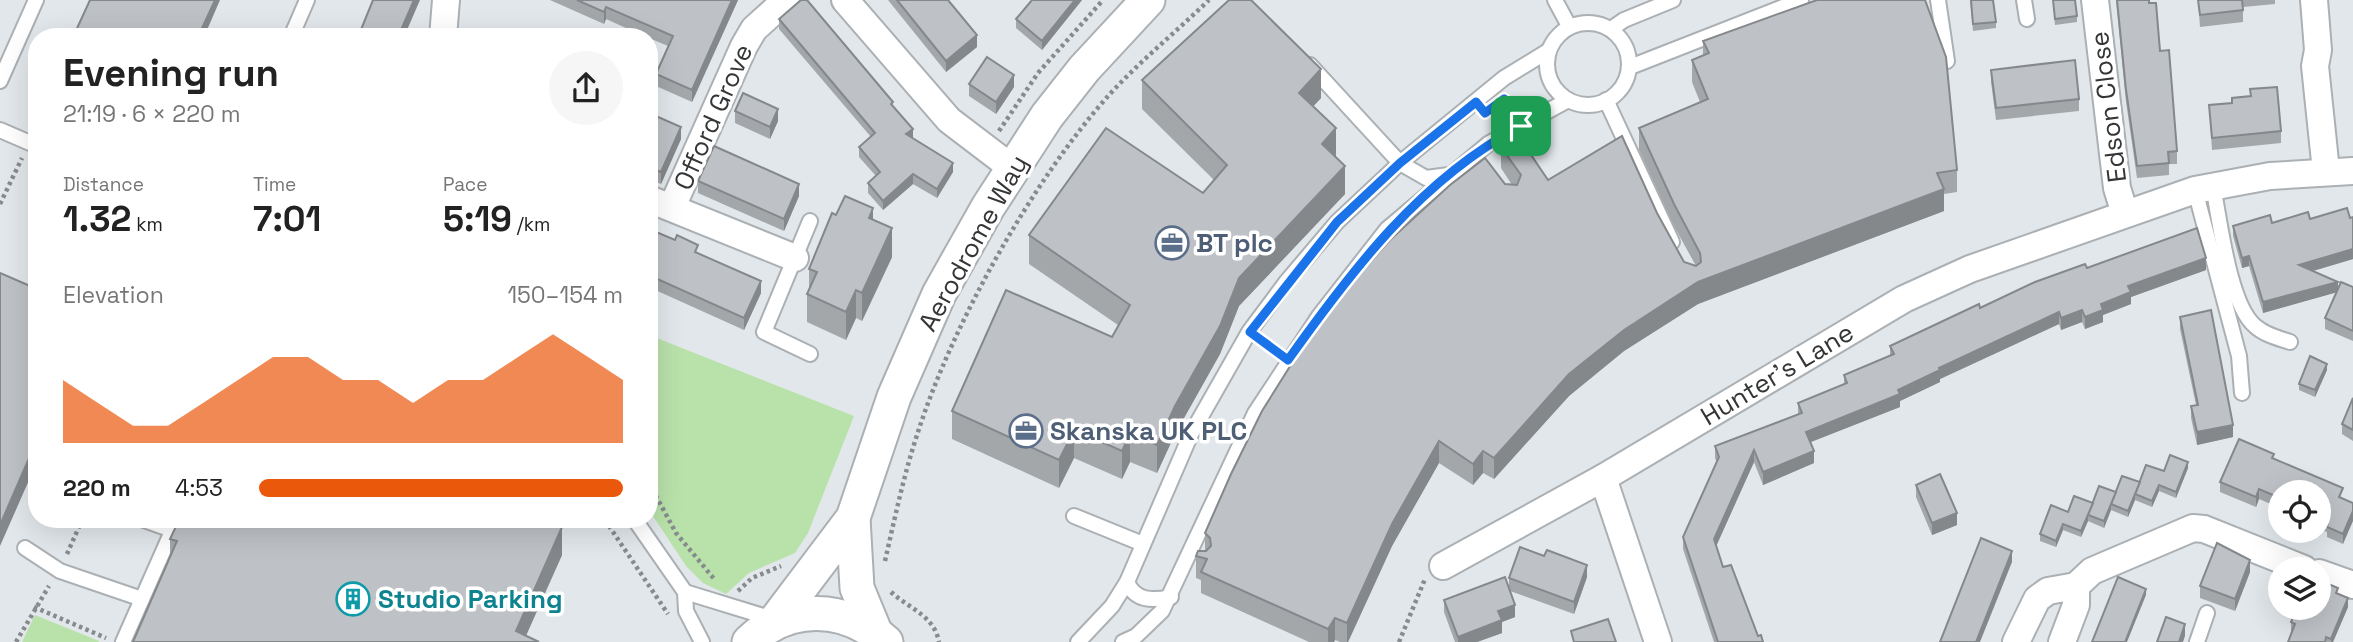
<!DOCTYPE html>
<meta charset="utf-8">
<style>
:root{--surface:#fff;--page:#f6f6f6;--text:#222;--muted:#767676;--accent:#ea580c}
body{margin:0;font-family:"Space Grotesk",sans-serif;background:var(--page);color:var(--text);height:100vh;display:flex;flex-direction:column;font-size:26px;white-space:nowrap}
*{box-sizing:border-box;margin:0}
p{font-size:23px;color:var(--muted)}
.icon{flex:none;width:38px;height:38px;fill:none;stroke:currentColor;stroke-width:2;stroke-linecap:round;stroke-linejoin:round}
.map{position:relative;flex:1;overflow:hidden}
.drawer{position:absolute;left:28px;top:28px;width:630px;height:500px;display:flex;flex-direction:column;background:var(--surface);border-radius:28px;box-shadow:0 7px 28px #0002}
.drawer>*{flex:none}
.tools{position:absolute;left:2268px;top:480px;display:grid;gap:14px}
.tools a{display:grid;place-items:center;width:63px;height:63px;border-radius:50%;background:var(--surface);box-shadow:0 7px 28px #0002;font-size:35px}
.pin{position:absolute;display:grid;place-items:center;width:60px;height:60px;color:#fff;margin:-30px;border-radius:14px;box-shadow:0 4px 10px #0006}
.round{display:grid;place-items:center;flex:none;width:74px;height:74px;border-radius:37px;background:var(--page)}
.head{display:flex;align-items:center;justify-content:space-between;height:119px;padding:0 35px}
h1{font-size:38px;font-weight:700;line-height:52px}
.metrics{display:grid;grid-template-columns:repeat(3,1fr);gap:10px;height:119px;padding:7px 35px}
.metrics div{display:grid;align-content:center}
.metrics b{font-size:35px;font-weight:700}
.metrics small{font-size:19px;font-weight:400}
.metrics p{font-size:19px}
.chart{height:196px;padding:14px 35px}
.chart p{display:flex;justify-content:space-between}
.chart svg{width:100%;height:126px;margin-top:7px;fill:var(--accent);opacity:.7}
ul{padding:0 35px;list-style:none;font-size:23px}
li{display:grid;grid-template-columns:112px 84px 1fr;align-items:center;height:52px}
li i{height:18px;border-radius:9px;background:var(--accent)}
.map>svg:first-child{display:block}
.green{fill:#b9e2aa}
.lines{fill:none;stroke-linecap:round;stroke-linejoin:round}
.service-casing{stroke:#abb0b4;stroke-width:18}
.minor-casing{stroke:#abb0b4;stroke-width:30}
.tertiary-casing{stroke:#abb0b4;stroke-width:37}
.path{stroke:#878b8d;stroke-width:4.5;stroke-dasharray:3.5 3.5;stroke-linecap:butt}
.service{stroke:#fff;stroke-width:14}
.minor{stroke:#fff;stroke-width:26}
.tertiary{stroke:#fff;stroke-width:33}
.wall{fill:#a3a7aa}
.shaded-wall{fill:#85888b}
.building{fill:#bec2c6;stroke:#85888b;stroke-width:2}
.route-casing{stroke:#fff;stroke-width:14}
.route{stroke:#1a73e8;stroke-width:9}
.labels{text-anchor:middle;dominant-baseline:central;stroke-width:7;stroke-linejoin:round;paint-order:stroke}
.street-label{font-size:26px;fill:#333536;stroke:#fff}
.service-label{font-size:26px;font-weight:bold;fill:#4e5e75;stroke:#fff;text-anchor:start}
.culture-label{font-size:26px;font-weight:bold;fill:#0d838f;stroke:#fff;text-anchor:start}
</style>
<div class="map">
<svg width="2353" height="642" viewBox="0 0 2353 642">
<rect width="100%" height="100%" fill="#e2e7eb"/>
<g class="green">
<path d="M649,335L854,416L808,533L795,553L749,573L726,594L703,583L686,566L649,510Z"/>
<path d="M35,615L99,641V642H22Z"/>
</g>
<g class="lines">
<defs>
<g id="service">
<path d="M1555,0L1569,26"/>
<path d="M1938,0L1947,61"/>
<path d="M2024,0L2027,19"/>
<circle cx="1588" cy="64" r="41"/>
<path d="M1611,29L1624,20L1673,0"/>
<path d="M291,37L307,0"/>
<path d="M1310,65L1400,163L1426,178L1449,175"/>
<path d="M1630,67L1801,0"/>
<path d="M0,81L36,0"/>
<path d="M1606,100L1672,242"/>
<path d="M0,130L37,146"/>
<path d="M2213,186C2220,221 2229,304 2255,326C2265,335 2278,338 2290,342"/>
<path d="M2195,190L2239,356L2242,393"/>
<path d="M810,354L764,332L810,221"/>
<path d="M1074,516L1143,544"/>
<path d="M144,520L172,530"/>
<path d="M635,520L685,592L686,611L702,642"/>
<path d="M25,548L60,571L142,599"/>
<path d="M1127,582C1135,601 1152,601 1171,597"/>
<path d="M685,592L773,619"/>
<path d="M123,642L177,520"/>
<path d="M1078,642L1112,606L1127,582L1191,434L1249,332L1287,281L1337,222L1400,163L1504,78L1548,51"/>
<path d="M1123,642L1136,636L1162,611L1255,413L1319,316L1387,229L1488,144L1568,100"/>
<path d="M2197,642L2207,613"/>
</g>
<g id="minor">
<path d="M845,0L949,120L1012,168"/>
<path d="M2095,0L2117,188L2125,214"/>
<path d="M2314,0L2318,50L2315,66L2326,171"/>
<path d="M443,37L446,0"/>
<path d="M649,199L795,258"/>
<path d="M672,207L744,46L754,29L786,0"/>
<path d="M1603,478L1658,642"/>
<path d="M1443,566L1603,478L1904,299L1970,269L2195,190L2270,176L2353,171"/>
<path d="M2319,573L2353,585"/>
<path d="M2016,642L2037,599L2048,591L2076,586L2092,571L2193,528L2204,529L2304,569"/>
<path d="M2062,642L2076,605V586"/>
</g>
<g id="tertiary">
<path d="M853,518L857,588L876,634"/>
<path d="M776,620L853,518L894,397L918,342L939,294L988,207L1047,116L1084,69L1148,0"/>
<path d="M749,642C789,603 845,605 886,642"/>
</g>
</defs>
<use href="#service" class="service-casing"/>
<use href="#minor" class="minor-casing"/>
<use href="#tertiary" class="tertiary-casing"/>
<g class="path">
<path d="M999,131L1038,73L1103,0"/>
<path d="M0,204L22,158"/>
<path d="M1261,341L1277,352"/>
<path d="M649,483L676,533L715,580"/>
<path d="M605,520L668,614"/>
<path d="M67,554L82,520"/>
<path d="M885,561C895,517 904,474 918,432C953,323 1033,180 1109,95C1140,61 1176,32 1209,0"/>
<path d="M738,591L752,578L781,566"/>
<path d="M891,592C908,608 934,615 939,642"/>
<path d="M34,607L106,638"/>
<path d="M16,642L49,586"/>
<path d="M1399,642L1425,579"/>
</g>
<use href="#service" class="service"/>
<use href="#minor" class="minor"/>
<use href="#tertiary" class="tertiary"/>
</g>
<g class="wall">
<path d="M550,0H738L692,102L656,86V74L668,46L649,38V37H646L606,19L604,24Z"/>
<path d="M888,0H948L977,47L946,72Z"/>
<path d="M1032,0H1082L1042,50L1016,28V19Z"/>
<path d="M1970,0L1996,22V28L1973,31Z"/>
<path d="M2053,0L2077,16V22L2055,25Z"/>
<path d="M2116,0H2149L2160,51L2177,151V164H2169V175L2137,178L2126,102Z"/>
<path d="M2198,0H2275V4L2243,7V22L2200,27Z"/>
<path d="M779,19L893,107L913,138L953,172L937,198L913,184L883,210L868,193V183L876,176L859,157V147L871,137L779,29Z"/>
<path d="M1703,41L1957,170V192L1944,194V211L1698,304L1624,351L1569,396L1494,479L1483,473L1473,485L1439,463L1392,546L1348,642H1340L1335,640L1334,642H1309L1201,593V580L1196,578V556L1205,551V533L1505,184L1512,185L1501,168V147L1514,154L1548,180L1657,213L1684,262L1696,266L1674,226L1639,150V128L1700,102L1692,82V60L1703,55Z"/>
<path d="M1991,70L2079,99V111L1996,120L1991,82Z"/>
<path d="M1142,80L1321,98L1313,106L1336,156L1345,194L1239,306L1220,354L1175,434L1157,473L1130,462L1122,479L1074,458L1059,488L952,439V411L1112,337L1118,325L1029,264V235L1203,193L1214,180L1142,109Z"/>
<path d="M969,84L1014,87L996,114L969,96Z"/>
<path d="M2250,89L2281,131V143L2212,150L2209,105L2232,103L2250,96Z"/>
<path d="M735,111L778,121L770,139L735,123Z"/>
<path d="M649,113L681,139L661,184L649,179Z"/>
<path d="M698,181L799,196L784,231L698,193Z"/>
<path d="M836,215L873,220L892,257L862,321L856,318L846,340L807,322V294L809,289V269Z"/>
<path d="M2310,219L2353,259L2313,271L2338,287H2353V341L2325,329V318L2336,292L2263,313L2249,266L2242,268L2233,236V226Z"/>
<path d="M649,229L698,254L761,293L744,330L653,289L651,293L649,292Z"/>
<path d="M2087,268L2206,270L2131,297V304L2103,315V322L2085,329L2082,322L2061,330L2059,324L1940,379V382L1900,401V407L1810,442L1814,463L1763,485L1754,462L1716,546L1723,567L1758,636L1763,642H1714L1683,549V537L1717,463L1715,458V446L1798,414V403L1844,384V375L1890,355V346L1980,308Z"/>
<path d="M2180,317L2233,437L2197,445L2191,418V406L2196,405L2180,329Z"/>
<path d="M2327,370L2315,397L2299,390V384Z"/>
<path d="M2353,398V441L2342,434V424Z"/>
<path d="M2274,459L2343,498L2353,503L2343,544L2327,537V532L2319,529V492H2280V508L2259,499L2256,507L2220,492V482Z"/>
<path d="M2188,468L2176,498L2159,491L2152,507L2135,500L2128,517L2111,510L2104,528L2088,521L2081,537L2063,530L2056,547L2040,541V534L2068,512L2093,503L2164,471Z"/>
<path d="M1916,485L1957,525L1932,535L1916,497Z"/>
<path d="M170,539L562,555L526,636L170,557Z"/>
<path d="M2250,572L2235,611L2200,598V586Z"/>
<path d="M1587,577L1574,614L1510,591L1515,617L1502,622V633L1477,642H1455L1444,612V600L1509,587V578Z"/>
<path d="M2338,594L2348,607L2333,642H2288L2292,632L2291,631V622Z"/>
</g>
<g class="shaded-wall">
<path d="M215,0H220L204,37H198Z"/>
<path d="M414,0H420L404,37H398Z"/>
<path d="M732,0H738L692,102V90Z"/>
<path d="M1075,0H1082L1042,50V41Z"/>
<path d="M606,7V19L604,24V12Z"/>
<path d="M977,35V47L946,72V61Z"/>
<path d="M1321,69V98L1299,122V93Z"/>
<path d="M1014,75V87L996,114V102Z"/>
<path d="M778,109V121L770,139V127Z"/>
<path d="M681,127V139L661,184V172Z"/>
<path d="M1336,128V156L1322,172V144Z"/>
<path d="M913,129V138L906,134Z"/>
<path d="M953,163V172L937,198V189Z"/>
<path d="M1345,166V194L1239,306L1220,354L1175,434L1157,473V445L1175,406L1239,278Z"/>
<path d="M913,174V184L883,210V201Z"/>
<path d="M799,184V196L784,231V219Z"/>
<path d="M1944,189V211L1698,304L1624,351L1569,396L1494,479V458L1569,374L1624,330L1698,282Z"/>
<path d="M873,208V237L869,218Z"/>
<path d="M892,228V257L862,321V293Z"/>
<path d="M2353,249V259L2299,275V265Z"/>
<path d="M2249,256V266L2242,268V258Z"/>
<path d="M2206,258V270L2131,297V304L2103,315V322L2085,329V317L2101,304L2128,286Z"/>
<path d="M653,277V289L651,293V281Z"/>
<path d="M761,281V293L744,330V318Z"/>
<path d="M2338,282V292L2263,313V302Z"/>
<path d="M856,290V318L846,340V312Z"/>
<path d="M2082,310V322L2061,330V318Z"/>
<path d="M2059,312V324L1940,379V382L1900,401V407L1806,444V432L1898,390L1939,368Z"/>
<path d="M2327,364V370L2315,397V390Z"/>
<path d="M2233,425V437L2197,445V432Z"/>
<path d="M1074,430V458L1059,488V460Z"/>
<path d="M1130,434V462L1122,479V451Z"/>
<path d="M37,440V462L0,546V525Z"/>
<path d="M1439,441V463L1392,546L1348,642H1347V623L1392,524Z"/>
<path d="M1754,450V462L1714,551V539Z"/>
<path d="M1483,451V473L1473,485V464Z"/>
<path d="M1814,451V463L1763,485V472Z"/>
<path d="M2188,462V468L2176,498V492Z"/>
<path d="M2140,482L2135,494V500L2128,517V511Z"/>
<path d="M2159,485V491L2152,507V501Z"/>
<path d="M2259,489V499L2256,507V497Z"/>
<path d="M2116,492L2111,504V510L2104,528V521Z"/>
<path d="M2093,503L2088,515V521L2081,537V531Z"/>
<path d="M2353,511V521L2343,544V534Z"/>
<path d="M1957,513V525L1932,535V523Z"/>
<path d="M2063,524V530L2056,547V541Z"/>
<path d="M562,527V555L523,642L516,631Z"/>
<path d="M2012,551V562L1980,642H1976Z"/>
<path d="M2250,560V572L2235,611V599Z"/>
<path d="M1587,565V577L1574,614V602Z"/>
<path d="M2146,589V595L2127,642H2125Z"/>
<path d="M2348,598V607L2333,642H2331V639Z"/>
<path d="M1515,605V617L1502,622V633L1477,642H1458V637L1498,611Z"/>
<path d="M1335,618V640L1334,642H1328V629Z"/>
<path d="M2185,624V636L2183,642H2179Z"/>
</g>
<g class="building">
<path d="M90,0H215L198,37H73Z"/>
<path d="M373,0H414L398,37H358Z"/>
<path d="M577,0H732L692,90L656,74L673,36L606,7L604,12Z"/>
<path d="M801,0H807L893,102L891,104L913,129L906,134L953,163L937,189L913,174L883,201L868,183L880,172L859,147L875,133L779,19Z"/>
<path d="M897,0H948L977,35L946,61Z"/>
<path d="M1032,0H1075L1042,41L1016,19Z"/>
<path d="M1229,0H1251L1321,69L1299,93L1336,128L1322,144L1345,166L1239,278L1220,326L1175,406L1157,445L1130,434L1122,451L1074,430L1059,460L952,411L1006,290L1112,337L1130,305L1029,235L1106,128L1203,193L1227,165L1142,80Z"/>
<path d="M1817,0H1925L1946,57L1957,170L1937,173L1944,189L1698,282L1624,330L1569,374L1494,458L1483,451L1473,464L1439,441L1392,524L1347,623L1335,618L1328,629L1201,572L1207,559L1196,556L1198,551H1206L1211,546L1210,538L1205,533L1231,474L1262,411L1304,344L1343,292L1391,239L1450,185L1485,158L1505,184L1517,185L1521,175L1501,147L1506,143L1514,154L1525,146L1548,180L1622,136L1657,213L1684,262L1696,266L1701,262L1700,253L1674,204L1639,128L1708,99L1692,60L1709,53L1703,41Z"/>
<path d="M1971,0H1993L1996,22L1973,24Z"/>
<path d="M2053,0H2075L2077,16L2055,19Z"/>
<path d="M2117,0H2149V3H2156L2160,51L2169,50L2177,151L2168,152L2169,163L2137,166L2126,90Z"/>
<path d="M2198,0H2242L2243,10L2200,15Z"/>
<path d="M485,31L498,37H482Z"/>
<path d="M987,57L1014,75L996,102L969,84Z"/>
<path d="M2075,60L2079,99L1996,108L1991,70Z"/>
<path d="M2277,87L2281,131L2212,138L2209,105L2232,103V98L2251,96L2250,89Z"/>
<path d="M743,93L778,109L770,127L735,111Z"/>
<path d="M649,113L681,127L661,172L649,167Z"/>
<path d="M714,146L799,184L784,219L698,181Z"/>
<path d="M845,196L873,208L869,218L892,228L862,293L856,290L846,312L807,294L817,272L809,269L832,213L836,215Z"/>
<path d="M2347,208L2350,218L2353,217V249L2299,265L2338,282L2263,302L2249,256L2242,258L2233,226L2270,215L2272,223L2308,212L2310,219Z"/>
<path d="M2197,228L2206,258L2128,286L2131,292L2101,304L2103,310L2085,317L2082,310L2061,318L2059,312L1939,368L1940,370L1898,390L1900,394L1806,432L1814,451L1763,472L1754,450L1714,539L1723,567L1731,565L1758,636L1761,635L1763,642H1718L1683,537L1719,457L1715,446L1802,413L1798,403L1847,383L1844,375L1894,354L1890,346L1979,304L1980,308L2035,282L2085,264L2087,268Z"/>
<path d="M649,229L675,240L677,235L698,245L695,252L761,281L744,318L653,277L651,281L649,280Z"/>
<path d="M0,273L37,289V440L0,525Z"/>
<path d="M2341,282L2353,287V331L2325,318Z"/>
<path d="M2211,310L2233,425L2197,432L2191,406L2198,405L2180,317Z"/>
<path d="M2310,356L2327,364L2315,390L2299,384Z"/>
<path d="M2353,398V430L2342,424Z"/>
<path d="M2239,439L2274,454L2272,458L2343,488L2339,497L2353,503V511L2343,534L2327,527L2328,523L2319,519V492H2280V498L2259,489L2256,497L2220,482Z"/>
<path d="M2170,455L2188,462L2176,492L2159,485L2152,501L2135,494L2146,465L2164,471Z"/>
<path d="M1940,474L1957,513L1932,523L1916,485Z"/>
<path d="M2122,476L2140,482L2128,511L2111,504Z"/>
<path d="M2099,486L2116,492L2104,521L2088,515Z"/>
<path d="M2074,496L2093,503L2081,531L2063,524L2056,541L2040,534L2051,505L2068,512Z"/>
<path d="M179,520H545L562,527L516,631L539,642H133L177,541L170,539Z"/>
<path d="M1981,538L2012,551L1976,642H1940Z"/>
<path d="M2217,543L2250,560L2235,599L2200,586Z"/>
<path d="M1520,547L1544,556L1547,550L1587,565L1574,602L1509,578Z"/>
<path d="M1505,577L1515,605L1498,611L1502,620L1458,637L1444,600Z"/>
<path d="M2118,577L2146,589L2125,642H2092Z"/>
<path d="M2319,580L2338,588L2336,593L2348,598L2331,639L2326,637L2325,642H2288L2295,624L2291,622L2297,607H2319Z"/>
<path d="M2166,617L2185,624L2179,642H2157Z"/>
<path d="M1608,619L1616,642H1574L1571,631Z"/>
</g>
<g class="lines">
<defs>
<path id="route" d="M1504,99L1521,126C1421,179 1352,270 1288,360L1250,332L1337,222L1400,163L1476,102L1485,113Z"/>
</defs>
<use href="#route" class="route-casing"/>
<use href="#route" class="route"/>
</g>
<defs>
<symbol id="office-ring" viewBox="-11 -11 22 22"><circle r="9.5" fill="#fff" stroke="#5c6f8a" stroke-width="1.5"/><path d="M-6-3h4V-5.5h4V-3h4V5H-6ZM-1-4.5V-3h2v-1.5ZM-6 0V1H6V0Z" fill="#5c6f8a"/></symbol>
<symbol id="building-ring" viewBox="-11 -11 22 22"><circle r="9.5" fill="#fff" stroke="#0f9aa8" stroke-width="1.5"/><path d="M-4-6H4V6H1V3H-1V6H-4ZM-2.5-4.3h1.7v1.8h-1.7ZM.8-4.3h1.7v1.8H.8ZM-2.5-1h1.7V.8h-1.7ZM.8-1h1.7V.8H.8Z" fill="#0f9aa8"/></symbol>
</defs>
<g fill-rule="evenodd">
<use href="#office-ring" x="1153" y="224" width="38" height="38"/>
<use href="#office-ring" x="1007" y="412" width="38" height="38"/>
<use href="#building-ring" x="334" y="580" width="38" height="38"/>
</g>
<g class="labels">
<g class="street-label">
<text transform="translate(2108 107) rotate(-97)">Edson Close</text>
<text transform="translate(713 117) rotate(-66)">Offord Grove</text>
<text transform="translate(973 243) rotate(-61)">Aerodrome Way</text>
<text transform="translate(1777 374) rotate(-31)">Hunter's Lane</text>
</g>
<g class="service-label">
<text x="1196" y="243">BT plc</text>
<text x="1050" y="431">Skanska UK PLC</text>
</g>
<g class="culture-label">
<text x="378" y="599">Studio Parking</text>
</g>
</g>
</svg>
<div class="tools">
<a><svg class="icon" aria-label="locate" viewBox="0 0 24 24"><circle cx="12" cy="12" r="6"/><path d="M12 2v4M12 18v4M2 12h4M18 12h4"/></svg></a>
<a><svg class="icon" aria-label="layers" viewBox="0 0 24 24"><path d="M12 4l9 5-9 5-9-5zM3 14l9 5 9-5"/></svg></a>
</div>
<div class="pin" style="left:1521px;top:126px;background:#1e9e55"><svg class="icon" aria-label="arrive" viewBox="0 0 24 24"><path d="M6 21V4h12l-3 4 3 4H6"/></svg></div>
<section class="drawer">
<div class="head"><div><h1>Evening run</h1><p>21:19 · 6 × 220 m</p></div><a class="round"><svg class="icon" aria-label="share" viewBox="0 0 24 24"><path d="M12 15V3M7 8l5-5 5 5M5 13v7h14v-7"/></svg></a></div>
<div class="metrics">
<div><p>Distance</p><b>1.32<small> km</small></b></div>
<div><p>Time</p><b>7:01</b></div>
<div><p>Pace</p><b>5:19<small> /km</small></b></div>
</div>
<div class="chart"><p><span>Elevation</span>150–154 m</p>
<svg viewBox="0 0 160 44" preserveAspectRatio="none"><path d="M0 44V22L10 30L20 38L30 38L40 30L50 22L60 14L70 14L80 22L90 22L100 30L110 22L120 22L130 14L140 6L150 14L160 22V44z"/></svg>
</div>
<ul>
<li><b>220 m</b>4:53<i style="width:100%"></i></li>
</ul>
</section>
</div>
